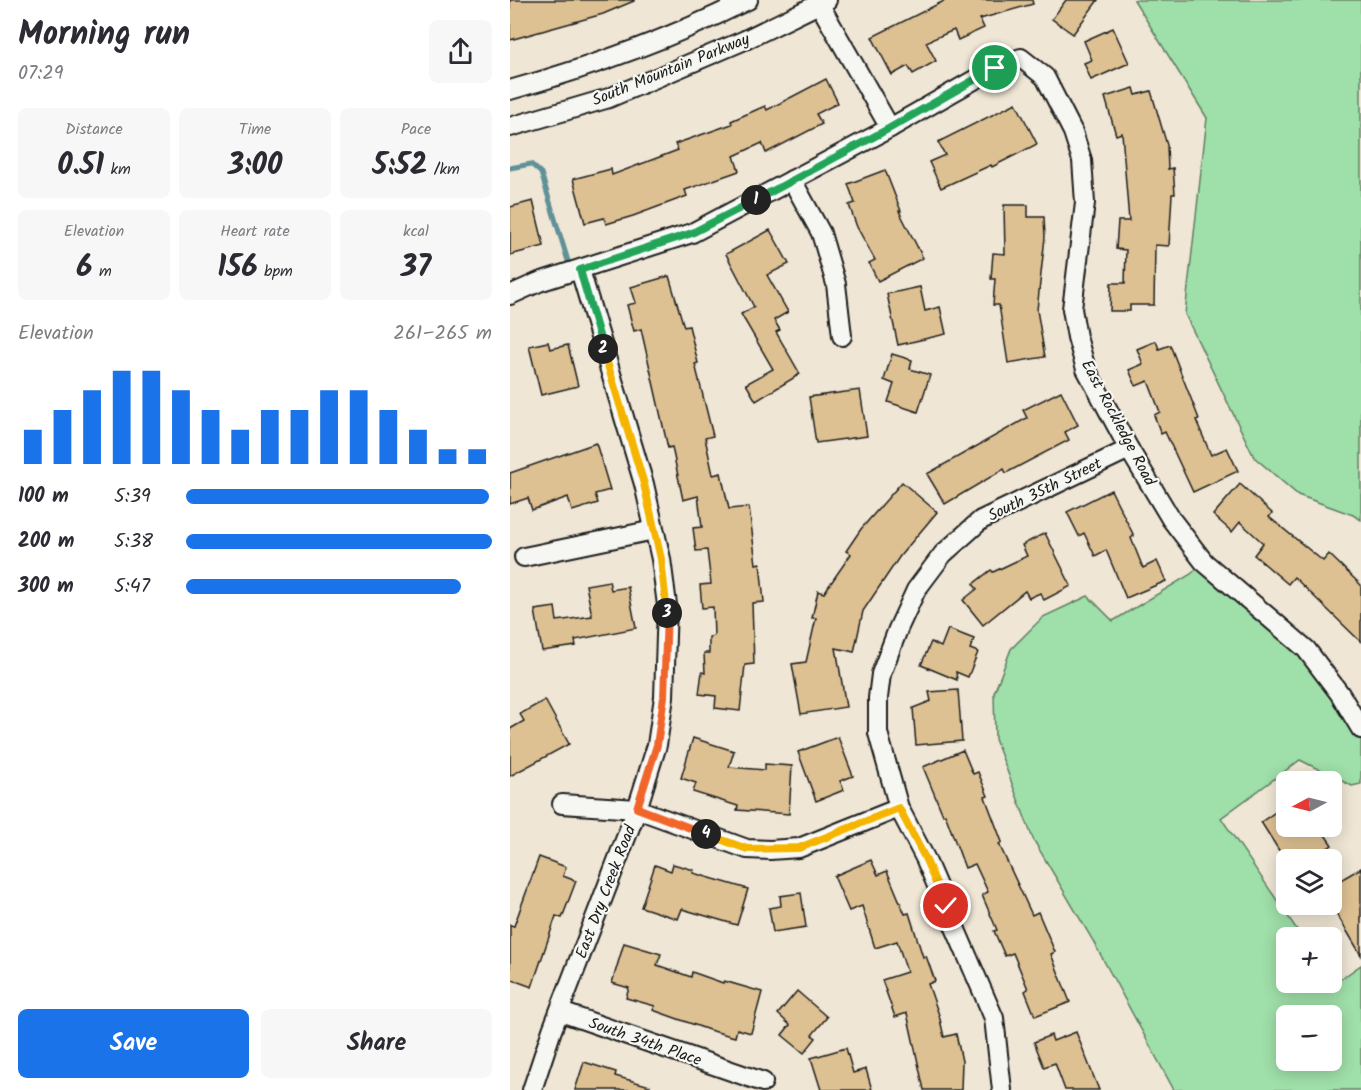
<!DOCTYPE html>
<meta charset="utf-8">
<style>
:root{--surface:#fff;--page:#f7f7f7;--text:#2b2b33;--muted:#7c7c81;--accent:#1a73e8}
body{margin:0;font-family:Kalam,sans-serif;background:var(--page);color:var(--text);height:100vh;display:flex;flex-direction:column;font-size:22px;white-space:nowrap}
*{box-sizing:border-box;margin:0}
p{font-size:20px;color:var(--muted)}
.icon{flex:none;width:33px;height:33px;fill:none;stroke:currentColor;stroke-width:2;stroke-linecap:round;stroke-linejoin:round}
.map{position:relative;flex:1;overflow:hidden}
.side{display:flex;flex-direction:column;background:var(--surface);width:510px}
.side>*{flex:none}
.needle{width:39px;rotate:263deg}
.fabs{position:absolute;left:766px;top:771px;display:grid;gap:12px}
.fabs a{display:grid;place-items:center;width:66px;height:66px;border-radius:9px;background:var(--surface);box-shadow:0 3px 15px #0003;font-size:30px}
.pin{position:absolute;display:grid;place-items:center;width:51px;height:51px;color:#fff;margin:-26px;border:3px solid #fff;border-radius:50%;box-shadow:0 2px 6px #0007}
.km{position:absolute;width:30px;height:30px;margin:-15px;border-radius:50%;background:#222;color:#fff;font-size:16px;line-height:30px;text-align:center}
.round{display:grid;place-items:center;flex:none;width:63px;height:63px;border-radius:9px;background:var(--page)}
.summary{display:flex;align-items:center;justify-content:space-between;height:102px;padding:0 18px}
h1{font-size:33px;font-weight:700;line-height:45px}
.metrics{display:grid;grid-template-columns:repeat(3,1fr);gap:9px;height:102px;padding:6px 18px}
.metrics div{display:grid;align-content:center;border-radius:9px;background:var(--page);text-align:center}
.metrics b{font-size:30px;font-weight:700}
.metrics small{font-size:16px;font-weight:400}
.metrics p{font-size:16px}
.chart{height:168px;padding:12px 18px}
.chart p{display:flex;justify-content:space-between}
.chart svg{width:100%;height:108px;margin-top:6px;stroke:var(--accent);stroke-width:6}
.action{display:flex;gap:12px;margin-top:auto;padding:12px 18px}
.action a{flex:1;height:69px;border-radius:9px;background:var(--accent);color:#fff;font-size:24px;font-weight:700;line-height:69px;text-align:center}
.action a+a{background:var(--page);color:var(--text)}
ul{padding:0 18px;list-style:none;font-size:20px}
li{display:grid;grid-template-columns:96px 72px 1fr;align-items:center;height:45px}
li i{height:15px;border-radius:8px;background:var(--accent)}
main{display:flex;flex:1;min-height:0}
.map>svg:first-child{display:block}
.green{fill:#9fdfa9;stroke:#5e7e62;stroke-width:1.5;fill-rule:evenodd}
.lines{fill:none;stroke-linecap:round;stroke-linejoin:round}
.stream{stroke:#619198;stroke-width:5}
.building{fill:#dec192;stroke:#1c1c1c;stroke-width:1.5}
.minor-casing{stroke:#1c1c1c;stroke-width:22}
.minor{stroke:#f6f6f2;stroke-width:18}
.split-1-casing{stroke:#fff;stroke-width:12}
.split-2-casing{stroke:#fff;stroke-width:12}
.split-3-casing{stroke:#fff;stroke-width:12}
.split-4-casing{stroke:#fff;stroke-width:12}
.split-5-casing{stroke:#fff;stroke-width:12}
.split-1{stroke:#22a559;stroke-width:8}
.split-2{stroke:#22a559;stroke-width:8}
.split-3{stroke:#f5b400;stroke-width:8}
.split-4{stroke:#f0652b;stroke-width:8}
.split-5{stroke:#f5b400;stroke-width:8}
.labels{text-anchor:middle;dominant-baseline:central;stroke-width:4.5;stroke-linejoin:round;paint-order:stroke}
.street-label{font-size:16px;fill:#1c1c1c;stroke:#f6f6f2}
</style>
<main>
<section class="side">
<div class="summary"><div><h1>Morning run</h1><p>07:29</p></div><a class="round"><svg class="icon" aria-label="share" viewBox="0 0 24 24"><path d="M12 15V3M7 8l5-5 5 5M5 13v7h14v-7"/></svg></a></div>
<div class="metrics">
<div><p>Distance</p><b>0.51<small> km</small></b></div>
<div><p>Time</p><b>3:00</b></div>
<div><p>Pace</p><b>5:52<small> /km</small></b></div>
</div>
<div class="metrics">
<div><p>Elevation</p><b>6<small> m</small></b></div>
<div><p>Heart rate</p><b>156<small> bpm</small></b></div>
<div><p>kcal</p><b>37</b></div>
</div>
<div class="chart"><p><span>Elevation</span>261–265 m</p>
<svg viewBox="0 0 160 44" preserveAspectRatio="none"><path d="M5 44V30M15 44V22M25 44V14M35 44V6M45 44V6M55 44V14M65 44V22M75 44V30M85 44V22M95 44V22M105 44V14M115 44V14M125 44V22M135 44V30M145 44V38M155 44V38"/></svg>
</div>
<ul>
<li><b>100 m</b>5:39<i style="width:99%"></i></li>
<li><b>200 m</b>5:38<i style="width:100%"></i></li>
<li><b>300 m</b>5:47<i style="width:90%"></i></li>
</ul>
<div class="action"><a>Save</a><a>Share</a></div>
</section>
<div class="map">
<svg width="851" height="1090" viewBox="0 0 851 1090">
<rect width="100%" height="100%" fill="#efe6d5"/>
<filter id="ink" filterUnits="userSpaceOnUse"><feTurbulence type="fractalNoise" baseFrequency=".0167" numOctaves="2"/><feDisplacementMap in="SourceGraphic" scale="12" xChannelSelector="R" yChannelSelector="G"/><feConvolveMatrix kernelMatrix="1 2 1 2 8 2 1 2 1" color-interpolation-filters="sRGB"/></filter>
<g filter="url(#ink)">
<g class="green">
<path d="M624,0H851V520L843,515L788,495L744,457L675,314L697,118Z"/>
<path d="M694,562L796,649L851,729V784L842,786L790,760L711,818L792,937L777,938V982L822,981L824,984L851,965V1090H664L582,939L523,839L485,739L484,693L501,649L533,617L578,596L603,621L681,574ZM777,1016H822V1060H777Z"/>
</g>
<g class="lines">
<path class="stream" d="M0,168L21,164L31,173L58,261"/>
</g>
<g class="building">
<path d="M0,0H124V1L93,14L0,40Z"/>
<path d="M436,0H522L523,4L470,19L474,28L448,40L444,30L416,42L426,61L403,74L398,66L382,75L362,37Z"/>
<path d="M556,0H588L563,34L542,19Z"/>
<path d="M603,28L619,63L581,80L574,63L582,60L574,41Z"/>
<path d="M316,79L328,103L306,114L312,124L256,153L252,143L224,156L229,171L175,190L177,196L123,216L96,224L94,218L75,223L63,179L101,169L102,175L168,150L165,144L222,124L221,121L255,106L257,110Z"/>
<path d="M624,88L626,95L641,91L657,145L658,169L663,168L665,194H662L659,246L645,245L644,305H620V311H600L601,283H615L616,250L606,249L608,221H619L612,133L606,135L595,97Z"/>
<path d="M506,103L527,144L482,167L481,165L431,188L419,162L435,155L428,142Z"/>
<path d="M375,170L391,211H389L413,258L368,281L359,263L365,260L347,227L339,205L345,203L338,184Z"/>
<path d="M23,201L34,246L0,255V207Z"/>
<path d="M494,205H518V217H534L535,237L527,310L535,357L498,363L489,305H483L485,279H481L483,253L495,254Z"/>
<path d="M260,230L279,264L257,275L278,312L264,320L270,330L266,332L290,374L246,401L236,384L263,369L231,314L244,307L216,254Z"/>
<path d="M159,276L174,327L179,326L188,363L185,364L203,436L195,438L203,475L211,473L219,509L239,507L246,564L250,563L254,602L242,603L244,664L235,665L230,711L205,708L206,696L189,694L192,672L195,673L194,653H199V637L204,636L203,607L192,608L190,585L201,584L197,550L186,551L183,528L192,527L188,496L173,500L162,447L158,448L131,329L124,331L117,305L126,303L121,287Z"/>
<path d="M410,287L415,311L430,307L436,334L388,345L377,294Z"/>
<path d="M646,341L649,349L660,345L689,419L686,420L701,455L717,448L728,471L683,492L655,432L651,434L644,415L650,412L638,381L626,386L619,370L633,364L627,349Z"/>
<path d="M38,342L40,349L58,345L68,386L31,395L19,346Z"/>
<path d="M382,354L402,360L400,369L420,375L408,412L378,402L384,384L374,380Z"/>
<path d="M350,390L357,436L306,443L299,397Z"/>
<path d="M551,391L568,425L555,432L559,440L496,473L494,469L435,504L417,474L517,418L513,410Z"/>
<path d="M86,443L100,490L85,494L88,503L62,511L58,497L22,510L18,498L0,504V473Z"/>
<path d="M392,482L427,512L390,556L353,611L344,652L326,648L336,707L291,714L282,664L296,662L306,618H302L308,591L314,593L341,554L336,551L351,529Z"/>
<path d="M730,484L762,513L759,517L813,561L819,554L851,585V642L784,577L778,584L744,555L753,543L730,522L722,532L703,515Z"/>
<path d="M601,490L624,536L621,538L633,568L647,561L656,581L616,598L596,550L585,556L574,533L569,536L557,512Z"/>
<path d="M535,533L561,586L534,600L530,593L519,598L515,591L473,625L453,600L467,589L463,584L481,570L483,572L517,556L512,545Z"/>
<path d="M99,581L101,590L118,587L126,628L65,640L66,646L32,651L25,610L45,607L47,621L82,616L76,585Z"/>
<path d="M438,629L464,639L460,649L468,652L458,677L446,672L447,680L411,665L421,642L431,647Z"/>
<path d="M448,690L452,741L406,745L403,708L421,701L419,692Z"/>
<path d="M35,700L59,744L0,776V729L14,721L10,714Z"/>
<path d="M328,737L343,776L330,781L334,790L306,801L288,752Z"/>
<path d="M183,738L224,751L219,767L255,770V764L282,766L279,814L227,810L228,806L183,792L186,783L171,778Z"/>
<path d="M453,750L463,774L468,772L478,796L475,797L492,842L489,844L522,915L528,912L545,952L541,954L560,1002L525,1016L515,991L518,989L503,953L495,956L484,931L487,930L472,895L478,892L465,864L455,868L435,814L433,815L413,767Z"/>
<path d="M777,804V826H809L822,845L800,860H775L751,822Z"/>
<path d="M29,857L56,867L53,876L66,881L52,918L46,916L22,987L0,979V925L4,926Z"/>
<path d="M361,860L368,875L377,871L395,914L399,913L413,957L416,956L425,981L418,984L429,1015L434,1037L446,1034L452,1061L451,1090H414L397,1013L385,1017L372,980L397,972L387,941L365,948L352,906L339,911L324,876Z"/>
<path d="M163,864L184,870L183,873L238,889L227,925L172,909L168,919L131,907L145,865L161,871Z"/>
<path d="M851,868V955L822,906V885Z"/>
<path d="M291,893L296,927L263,932L259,908L271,906L270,896Z"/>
<path d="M114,943L151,954L147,965L181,977L182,972L213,983L214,981L252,992L241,1033L227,1029L225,1037L199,1030L143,1010L145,1006L116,998L119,988L102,983Z"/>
<path d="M287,991L317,1017L302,1035L306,1038L294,1053L272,1035L280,1025L268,1014Z"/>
<path d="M566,1032L589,1090H555L545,1063L534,1067L524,1042L541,1035L543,1041Z"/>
<path d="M336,1048L343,1073L356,1069L362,1090H311L301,1058Z"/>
<path d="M74,1062L106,1072L105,1076L140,1086L139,1090H65Z"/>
</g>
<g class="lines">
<defs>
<g id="minor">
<path d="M307,0L380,128"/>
<path d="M0,90C82,67 162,38 238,0"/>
<path d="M0,127L99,98L235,40L317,0"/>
<path d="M282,180L311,233L326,284L332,336"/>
<path d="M0,295L29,282L182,233L380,128L485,68L511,58L535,77L563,132L572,160L575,203L562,309L567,337L576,369L619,449L661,519L694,562L796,649L830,694L851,729"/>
<path d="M14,557L144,530"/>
<path d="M52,804L127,809L237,849L260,850L289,848L389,808"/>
<path d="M51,1012L253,1082"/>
<path d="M22,1090L42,1030L127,809L147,745L154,697L157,605L151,559L134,484L70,270"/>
<path d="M492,1090L484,1018L415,858L389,808L368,733V698L371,674L388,629L406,590L433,554L471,520L619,449"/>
</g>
</defs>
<use href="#minor" class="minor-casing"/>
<use href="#minor" class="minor"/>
</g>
</g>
<g class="lines" filter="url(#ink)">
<defs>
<path id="split-1" d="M246,200L380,128L485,68"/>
<path id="split-2" d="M93,349L70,270L182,233L246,200"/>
<path id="split-3" d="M93,349L134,484L151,559L157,613"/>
<path id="split-4" d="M157,613L154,697L147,745L127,808L196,834"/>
<path id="split-5" d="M196,834L237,849L289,848L389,808L415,858L436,906"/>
</defs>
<use href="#split-1" class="split-1-casing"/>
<use href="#split-2" class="split-2-casing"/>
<use href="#split-3" class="split-3-casing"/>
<use href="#split-4" class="split-4-casing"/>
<use href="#split-5" class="split-5-casing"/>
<use href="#split-1" class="split-1"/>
<use href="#split-2" class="split-2"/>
<use href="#split-3" class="split-3"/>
<use href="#split-4" class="split-4"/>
<use href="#split-5" class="split-5"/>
</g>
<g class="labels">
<g class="street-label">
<text transform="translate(161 70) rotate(-22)">South Mountain Parkway</text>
<text transform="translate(608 423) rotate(62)">East Rockledge Road</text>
<text transform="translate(535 490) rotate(-26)">South 35th Street</text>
<text transform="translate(96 892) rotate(-69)">East Dry Creek Road</text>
<text transform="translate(135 1042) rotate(19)">South 34th Place</text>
</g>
</g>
</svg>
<div class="fabs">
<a><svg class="needle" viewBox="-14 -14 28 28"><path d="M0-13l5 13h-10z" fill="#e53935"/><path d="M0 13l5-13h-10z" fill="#7c7c81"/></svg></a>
<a><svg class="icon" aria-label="layers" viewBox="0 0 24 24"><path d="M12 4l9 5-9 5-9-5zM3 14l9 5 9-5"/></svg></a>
<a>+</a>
<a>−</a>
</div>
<div class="pin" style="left:485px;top:68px;background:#1e9e55"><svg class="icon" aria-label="arrive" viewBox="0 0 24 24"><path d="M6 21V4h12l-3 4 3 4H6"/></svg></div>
<div class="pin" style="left:436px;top:906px;background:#d93025"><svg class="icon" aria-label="check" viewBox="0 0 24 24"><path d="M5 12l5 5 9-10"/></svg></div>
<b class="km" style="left:246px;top:200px">1</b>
<b class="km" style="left:93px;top:349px">2</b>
<b class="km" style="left:157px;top:613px">3</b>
<b class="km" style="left:196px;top:834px">4</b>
</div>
</main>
